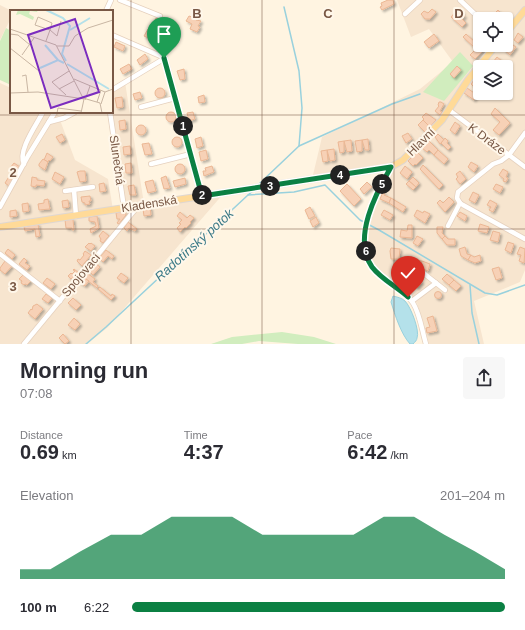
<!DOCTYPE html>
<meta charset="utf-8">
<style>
:root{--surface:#fff;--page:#f7f7f7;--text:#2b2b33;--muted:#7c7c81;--accent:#0b8043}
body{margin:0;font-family:Arial,sans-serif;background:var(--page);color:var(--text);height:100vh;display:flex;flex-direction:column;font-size:15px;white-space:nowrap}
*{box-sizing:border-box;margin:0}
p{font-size:13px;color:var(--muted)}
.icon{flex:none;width:22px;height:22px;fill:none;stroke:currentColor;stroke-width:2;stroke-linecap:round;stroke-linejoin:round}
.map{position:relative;height:344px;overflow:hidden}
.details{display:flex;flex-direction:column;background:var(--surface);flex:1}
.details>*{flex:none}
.tools{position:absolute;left:473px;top:12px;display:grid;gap:8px}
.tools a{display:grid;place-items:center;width:40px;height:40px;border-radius:4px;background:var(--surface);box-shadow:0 1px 3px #0004;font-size:20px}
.pin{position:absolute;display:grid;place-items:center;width:34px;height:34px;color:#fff;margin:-41px -17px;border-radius:50% 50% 50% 0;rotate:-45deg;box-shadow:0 0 4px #0007}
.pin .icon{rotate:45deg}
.km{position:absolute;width:20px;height:20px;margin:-10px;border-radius:50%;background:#222;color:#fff;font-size:11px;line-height:20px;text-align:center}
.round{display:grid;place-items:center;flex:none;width:42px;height:42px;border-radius:4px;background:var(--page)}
.head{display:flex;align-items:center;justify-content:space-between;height:68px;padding:0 20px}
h1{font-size:22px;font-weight:700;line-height:30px}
.figures{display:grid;grid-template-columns:repeat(3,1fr);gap:6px;height:68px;padding:4px 20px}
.figures div{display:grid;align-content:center}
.figures b{font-size:20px;font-weight:700}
.figures small{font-size:11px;font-weight:400}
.figures p{font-size:11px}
.chart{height:112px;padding:8px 20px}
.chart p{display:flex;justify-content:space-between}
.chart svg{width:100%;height:72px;margin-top:4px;fill:var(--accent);opacity:.7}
ul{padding:0 20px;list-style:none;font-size:13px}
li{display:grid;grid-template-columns:64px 48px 1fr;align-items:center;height:30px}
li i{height:10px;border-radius:5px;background:var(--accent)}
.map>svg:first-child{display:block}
.residential{fill:#f7e5cf;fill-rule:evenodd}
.green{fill:#d1edbe}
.water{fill:#b4e1ea;stroke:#99d1dd}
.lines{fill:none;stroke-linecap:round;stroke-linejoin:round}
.stream{stroke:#99d1dd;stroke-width:1.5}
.building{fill:#f7d1b6;stroke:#ebb794;filter:url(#shadow)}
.minor-casing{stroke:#e6d1be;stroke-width:6}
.major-casing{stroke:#dfd7d2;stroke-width:8}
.minor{stroke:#fff;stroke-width:4.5}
.major{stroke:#ffda98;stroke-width:6}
.route-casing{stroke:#fff;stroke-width:8}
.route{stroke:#0b8043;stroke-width:5}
.grid{fill:none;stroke:#795845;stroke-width:1;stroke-opacity:0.55}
.labels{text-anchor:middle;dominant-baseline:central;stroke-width:4;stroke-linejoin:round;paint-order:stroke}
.street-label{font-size:12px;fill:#795845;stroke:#fff7ea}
.water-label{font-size:13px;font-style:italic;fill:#3a7987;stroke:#fff7ea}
.inset-river{fill:none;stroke:#b4e1ea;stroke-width:2}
.inset-road{fill:none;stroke:#c9b6a3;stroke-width:1}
.view{fill:#7b2cbf;fill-opacity:0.15;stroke:#7b2cbf;stroke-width:2}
.inset-edge{fill:none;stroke:#795845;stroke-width:2}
.grid-label{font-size:13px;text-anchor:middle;font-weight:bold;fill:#795845;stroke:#fff7ea;stroke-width:4;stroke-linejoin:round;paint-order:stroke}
</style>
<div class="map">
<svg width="525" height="344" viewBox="0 0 525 344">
<defs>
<filter id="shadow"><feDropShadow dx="2" dy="2" stdDeviation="1" flood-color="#0004"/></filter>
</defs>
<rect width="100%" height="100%" fill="#fff4e1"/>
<g class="residential">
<path d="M397,0H525V270L520,282L474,301L484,344H429L417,303L390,284L368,257L366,234L369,217L391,168L313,175L322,137L420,89L453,62L429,29L411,37ZM480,19H506V45H480ZM480,67H506V93H480Z"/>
<path d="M0,5L12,11H11V18L0,40Z"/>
<path d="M125,82L144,204L224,193L108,327L87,344H0V83L11,88V112H57L75,160L108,179L113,210L125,208L112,112V90Z"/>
</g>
<g class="green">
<path d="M6,28L11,31V85L0,80V41Z"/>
<path d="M460,52L473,66L444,101L423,92Z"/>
<path d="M282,332L314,337L336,344H298L259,341L242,344H211L232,337Z"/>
</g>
<path class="water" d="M393,296C397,297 402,298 405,301C411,307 420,331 417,338C417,340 415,342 413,344H410C401,334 395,315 391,302Z"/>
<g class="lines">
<g class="stream">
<path d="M299,146L392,104L420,94"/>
<path d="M259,184L299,146L302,108L299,71L284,7"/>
<path d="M248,195L254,190"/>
<path d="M470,285L472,313L479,344"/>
<path d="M86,344L106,327L248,195L294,192L325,185L360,220L379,230L485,293L497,295L525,285"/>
</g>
</g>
<g class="building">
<path d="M388,0H393L394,4L382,10L380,7L382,6L381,3Z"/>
<path d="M432,9L436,12L430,19H425L421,14L424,11L428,13Z"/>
<path d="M457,10L463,12L462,15L465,16L462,19L466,23L462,27L451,17Z"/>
<path d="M498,10L506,19H495L492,16Z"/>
<path d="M194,13L198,15L196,20L201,21L198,26L200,27L197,32L190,29L192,24L186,21L189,16L192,17Z"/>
<path d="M156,18L160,20L154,34L153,33L150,39L144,36L148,29H149L151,26L154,28L156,24L154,23Z"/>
<path d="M518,33L523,37L518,43L514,40Z"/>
<path d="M434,34L439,41L429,48L424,42Z"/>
<path d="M466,34L484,50L475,59L470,55L476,49L463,37Z"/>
<path d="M116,42L125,46L123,51L114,47Z"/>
<path d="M510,43L516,47L510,55L504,50Z"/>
<path d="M145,54L148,59L140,65L137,60Z"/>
<path d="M497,57L502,61L500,67H498L493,62Z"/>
<path d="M129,64L132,69L123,74L120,69Z"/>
<path d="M457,66L461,70L454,78L450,74Z"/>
<path d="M184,69L185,79L180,80L177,71Z"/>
<path d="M477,76L479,78L480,77V88L477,85L475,88L471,84Z"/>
<path d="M467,88L477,95L474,100L464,93Z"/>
<circle cx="160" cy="93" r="5"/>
<path d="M140,92L142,98L135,100L133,94Z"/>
<path d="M204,95L205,102L199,103L198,97Z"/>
<path d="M122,97L123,107L117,108L115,98Z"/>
<path d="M439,102H441L444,104L440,111L442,112L440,115L435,111L439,106L438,105Z"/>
<path d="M495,108L510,123L499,135L493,130L500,122L491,114Z"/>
<path d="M193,112L195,119L189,121L187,113Z"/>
<circle cx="171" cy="117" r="5"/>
<path d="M426,113L436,120L430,127L423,120L424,119L422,117Z"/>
<path d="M125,120L126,129L120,130L119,121Z"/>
<path d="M423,120L430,127L425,132L418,125Z"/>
<path d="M455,122L460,126L455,134L450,130Z"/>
<circle cx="141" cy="130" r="5"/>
<path d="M408,133L412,139L406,143L402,136Z"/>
<path d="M62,134L65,140L60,143L56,137Z"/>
<path d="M438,134L444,140L440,144L435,137Z"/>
<path d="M201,137L203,146L197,148L195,139Z"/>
<circle cx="177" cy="142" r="5"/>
<path d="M445,138L448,141L447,143L451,147L448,150L441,143Z"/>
<path d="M368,139L369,150H365L362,140Z"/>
<path d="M351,140L352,151L347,152L344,141Z"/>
<path d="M362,140V151L357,152L355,141Z"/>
<path d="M344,141V152L340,153L338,142Z"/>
<path d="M429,141L438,150L434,155L429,150L427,152L422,148Z"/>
<path d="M149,143L152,154L145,155L142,144Z"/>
<path d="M130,146L131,154L124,155L123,147Z"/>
<path d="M334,149L335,160L330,161L327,150Z"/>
<path d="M206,150L208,159L201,161L199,152Z"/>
<path d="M327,150L328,161L323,162L321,151Z"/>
<path d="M438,150L448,159L444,164L434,155Z"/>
<path d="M417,152L423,158L416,165L415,164L413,166L408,161Z"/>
<path d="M47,153L53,157L50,161L49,160L48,162L44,160Z"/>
<path d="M43,159L48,162L45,170L39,166V164Z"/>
<path d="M471,162L478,166L474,172L468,167Z"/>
<path d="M14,163L20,167L15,175L12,173L13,171L10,168Z"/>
<path d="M131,163L132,173H126L125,164Z"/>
<circle cx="180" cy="169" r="5"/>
<path d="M423,165L443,185L439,189L420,169Z"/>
<path d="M212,166L214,172L204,176L203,171H206L205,168Z"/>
<path d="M405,166L412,172L407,179L400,173Z"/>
<path d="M503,169L508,172L506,177L508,178L506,182L503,181L504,179L499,175Z"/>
<path d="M80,171H85L86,181L80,182L77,172Z"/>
<path d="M460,171L466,179L460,184L456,179L458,177L456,174Z"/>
<path d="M55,172L64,177L60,184L52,179Z"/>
<path d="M10,175L14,177L9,186L5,183Z"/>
<path d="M166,176L170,188L164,189L161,178Z"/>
<path d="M32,177L37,178V180L45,181L44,186L36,185V187L31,186Z"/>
<path d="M413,177L419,183L416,187L409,181Z"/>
<path d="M185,178L186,184L175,187L173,181Z"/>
<path d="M153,180L156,191L148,193L145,182Z"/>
<path d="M409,181L416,187L413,190L406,184Z"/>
<path d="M367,182L372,187L364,194L360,189Z"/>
<path d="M104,183L106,191L100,192L99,184Z"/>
<path d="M347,184L361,199L354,206L340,191Z"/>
<path d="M496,184L503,187L500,193L493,189Z"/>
<path d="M134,185L136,195H130L128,186Z"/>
<path d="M383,192L385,193L384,195L391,198L389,203L380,199Z"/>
<path d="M473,192L479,195L475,203L469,200Z"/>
<path d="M90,196L91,201H89L90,204L85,205V203L82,202L81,197Z"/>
<path d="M449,197L454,202L445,212L437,203L440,200L443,203Z"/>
<path d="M391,198L406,207L403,212L389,203Z"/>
<path d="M48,199L50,209L39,210L38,204L44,203V200Z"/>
<path d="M68,200L69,207L63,208L62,201Z"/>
<path d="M490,200L497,204L493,212L489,210L491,207L487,205Z"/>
<path d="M28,203L29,211L23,212L22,204Z"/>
<path d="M150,207L151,215L144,216L143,209Z"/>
<path d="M310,207L315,216L309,219L305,210Z"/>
<path d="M16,210L17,216L10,217V211Z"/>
<path d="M384,210L393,215L390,220L381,215Z"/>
<path d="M417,210L423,213L424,211L430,214L425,223L414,216Z"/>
<path d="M125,211L126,215L119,224L117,223L120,219H117L116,213Z"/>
<path d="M180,212L187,218L190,215L194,218L190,222L191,223L186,228L185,227L180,232L177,228L181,224L179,223L182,220L177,216Z"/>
<path d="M460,212L467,216L465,221L457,216Z"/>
<path d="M97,216L99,228L91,233L90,229L96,226L95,222L89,221V217Z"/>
<path d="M316,217L319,223L313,227L310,221Z"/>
<path d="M73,219L74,230H72V228H66L65,220Z"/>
<path d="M128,222L137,229L135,231L129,228L127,231L124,228Z"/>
<path d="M38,224L40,236L36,237L35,229L25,231L24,227Z"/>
<path d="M480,224L489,227L487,233L478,231Z"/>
<path d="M408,225H412V238L400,237L401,230L407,231Z"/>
<path d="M437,227H443L442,233L445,236L442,239L437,233Z"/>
<path d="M103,231L109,236L103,243L100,241L101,239L99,236Z"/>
<path d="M493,231L500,233L498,242L490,240Z"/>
<path d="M417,236L423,239L418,246L413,243Z"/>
<path d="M445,236L448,239H455V245H447L442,239Z"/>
<path d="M508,242L514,244L511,253L505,250Z"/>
<path d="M89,243L90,244L91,243L95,246L91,251L85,247Z"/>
<path d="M465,247L467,254L471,255L468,260L461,256L459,249Z"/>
<path d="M520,247L525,249L524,263L519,261L521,255L517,254Z"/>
<path d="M391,248L400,249L399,259H391L390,251Z"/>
<path d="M8,249L15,255L12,259L5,253Z"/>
<path d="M106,250L114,256L112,259L108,256L103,262L99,258Z"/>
<path d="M85,251L91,255L82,266L77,261L78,259L80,260L84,255L83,254Z"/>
<path d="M471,255L474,257L480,255L481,261L475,263L468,260Z"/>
<path d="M24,258L27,261L25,263L30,266L27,270L19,264Z"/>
<path d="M413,259L422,261L420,268L411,265Z"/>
<path d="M5,261L12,266L5,274L0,270V268Z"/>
<path d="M422,261L430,264L428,271L420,268Z"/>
<path d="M95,263L100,267L93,275L89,271Z"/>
<path d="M499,267L502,278L496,280L492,269Z"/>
<path d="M74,269L79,273L74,279L72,278L71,279L68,276L71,273L72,274L75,271L73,270Z"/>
<path d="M408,270L415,276L410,282L404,276Z"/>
<path d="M87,273L95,279L93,282L98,286L97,288L83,277Z"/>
<path d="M121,273L128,278L124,283L117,278Z"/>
<path d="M447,274L454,280L449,285L442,279Z"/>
<path d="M23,275L31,281L27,285L25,284L24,285L21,283L22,281L19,279Z"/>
<path d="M415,276L422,282L417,288L410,282Z"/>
<path d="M83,277L89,281L85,286L79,282Z"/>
<path d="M47,278L55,284L51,289L43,283Z"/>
<path d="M454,280L461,286L456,291L449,285Z"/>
<path d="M100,287L111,296L112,294L115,296L111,300L98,289Z"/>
<circle cx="438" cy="295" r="3.5"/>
<path d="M46,294L52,298L48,303L42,299Z"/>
<path d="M73,298L81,305L76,310L68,303Z"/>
<path d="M37,304L43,309L35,319L28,313L31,309L32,310L33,306Z"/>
<path d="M433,316L437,331L427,333L426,328L430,327L427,318Z"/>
<path d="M74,318L80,324L75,330L68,325Z"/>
<path d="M63,334L69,341L65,344L59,338Z"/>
</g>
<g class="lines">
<defs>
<g id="minor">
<path d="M120,0L160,16"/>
<path d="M460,0L480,19"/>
<path d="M106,11L111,0"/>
<path d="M405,14L420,0"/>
<path d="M112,35L165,58"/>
<path d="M165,58L202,196"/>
<path d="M112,90L165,58"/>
<path d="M141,107L175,98"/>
<path d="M449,110L525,167"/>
<path d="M110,112L124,208"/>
<path d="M49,122L64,118L75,112"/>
<path d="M525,133L509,155L501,161L493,164L458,192L457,198L460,203L463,205L525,239"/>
<path d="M24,164C17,151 37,124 43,112"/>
<path d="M151,164L191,154"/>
<path d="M391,167C377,193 349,244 376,270C387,282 404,289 413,303C420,314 422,331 426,344"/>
<path d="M74,190L76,216"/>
<path d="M65,191L93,187"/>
<path d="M0,207L28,156L55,112"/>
<path d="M448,226L460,203"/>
<path d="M0,254L60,301"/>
<path d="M422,272L445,290"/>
<path d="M412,301L436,283"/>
<path d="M24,344L138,206"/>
</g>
<g id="major">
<path d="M506,33L525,10"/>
<path d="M0,227L391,167L403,160L442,120L468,80L496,45"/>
</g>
</defs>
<use href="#minor" class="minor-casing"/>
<use href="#major" class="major-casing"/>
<use href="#minor" class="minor"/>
<use href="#major" class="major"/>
</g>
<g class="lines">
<defs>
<path id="route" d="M164,58L202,196L391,167C376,193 352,238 372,267C381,279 397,287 408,297"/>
</defs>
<use href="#route" class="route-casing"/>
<use href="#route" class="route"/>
</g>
<path class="grid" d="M131,0V344M262,0V344M394,0V344M0,115H525M0,229H525"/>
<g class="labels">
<g class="street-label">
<text transform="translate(487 139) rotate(37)">K Dráze</text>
<text transform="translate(421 142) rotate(-45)">Hlavní</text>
<text transform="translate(117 160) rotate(82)">Slunečná</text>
<text transform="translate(149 204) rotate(-9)">Kladenská</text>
<text transform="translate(81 275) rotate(-50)">Spojovací</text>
</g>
<g class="water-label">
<text transform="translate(194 245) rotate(-42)">Radotínský potok</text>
</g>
</g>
<g transform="translate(10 10)">
<rect width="103" height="103" fill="#fff4e1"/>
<path d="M8,0H28L27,2L20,1L19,4L24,7L23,10L10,4L6,5Z" fill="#d1edbe"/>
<path class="inset-river" d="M36,0L53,8L60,16L52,44L56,51M60,20L80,8M35,35L48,50M57,54L99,79M30,58L48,50L54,53"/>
<path class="inset-road" d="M0,19L46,35L73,88L90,93L92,103M0,24L8,25L20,35M36,31L40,20L42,13L28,7L25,15L40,20L47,26L51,11M47,36H59L65,26L78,18L103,10M0,38L29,61M12,45L24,28M12,66L16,65L18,82M64,69L95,82M42,72L59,61M42,72L56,85M49,79L64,71M0,83L28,82L74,89L71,103M75,90L80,76M87,92L91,80M91,94L95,82L103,79M47,103L48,98L71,101"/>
<path class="view" d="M65,9L89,82L41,98L18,25Z"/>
<rect width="103" height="103" class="inset-edge"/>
</g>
<g class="grid-label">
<text x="197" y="18">B</text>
<text x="328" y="18">C</text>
<text x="459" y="18">D</text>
<text x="13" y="177">2</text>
<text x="13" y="291">3</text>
</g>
</svg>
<div class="tools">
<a><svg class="icon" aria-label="locate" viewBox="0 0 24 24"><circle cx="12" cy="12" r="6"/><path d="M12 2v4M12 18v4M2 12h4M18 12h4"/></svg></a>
<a><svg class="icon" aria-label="layers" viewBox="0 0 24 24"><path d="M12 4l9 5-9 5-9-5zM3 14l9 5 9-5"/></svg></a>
</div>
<div class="pin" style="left:164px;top:58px;background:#1e9e55"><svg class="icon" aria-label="arrive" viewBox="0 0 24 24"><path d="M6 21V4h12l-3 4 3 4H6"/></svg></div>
<div class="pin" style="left:408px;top:297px;background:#d93025"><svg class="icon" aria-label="check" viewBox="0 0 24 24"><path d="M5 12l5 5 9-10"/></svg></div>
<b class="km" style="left:183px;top:126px">1</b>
<b class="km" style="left:202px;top:195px">2</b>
<b class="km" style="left:270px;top:186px">3</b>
<b class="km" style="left:340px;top:175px">4</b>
<b class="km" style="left:382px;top:184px">5</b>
<b class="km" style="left:366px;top:251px">6</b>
</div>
<section class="details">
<div class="head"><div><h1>Morning run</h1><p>07:08</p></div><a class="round"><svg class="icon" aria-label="share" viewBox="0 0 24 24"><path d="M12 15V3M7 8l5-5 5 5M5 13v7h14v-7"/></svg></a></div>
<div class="figures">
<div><p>Distance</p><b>0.69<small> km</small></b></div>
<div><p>Time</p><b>4:37</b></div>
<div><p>Pace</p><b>6:42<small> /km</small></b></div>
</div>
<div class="chart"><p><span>Elevation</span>201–204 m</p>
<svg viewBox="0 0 160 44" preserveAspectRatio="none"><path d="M0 44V38L10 38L20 27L30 17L40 17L50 6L60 6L70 6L80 17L90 17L100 17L110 17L120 6L130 6L140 17L150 27L160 38V44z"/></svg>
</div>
<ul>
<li><b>100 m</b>6:22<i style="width:100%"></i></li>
</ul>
</section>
